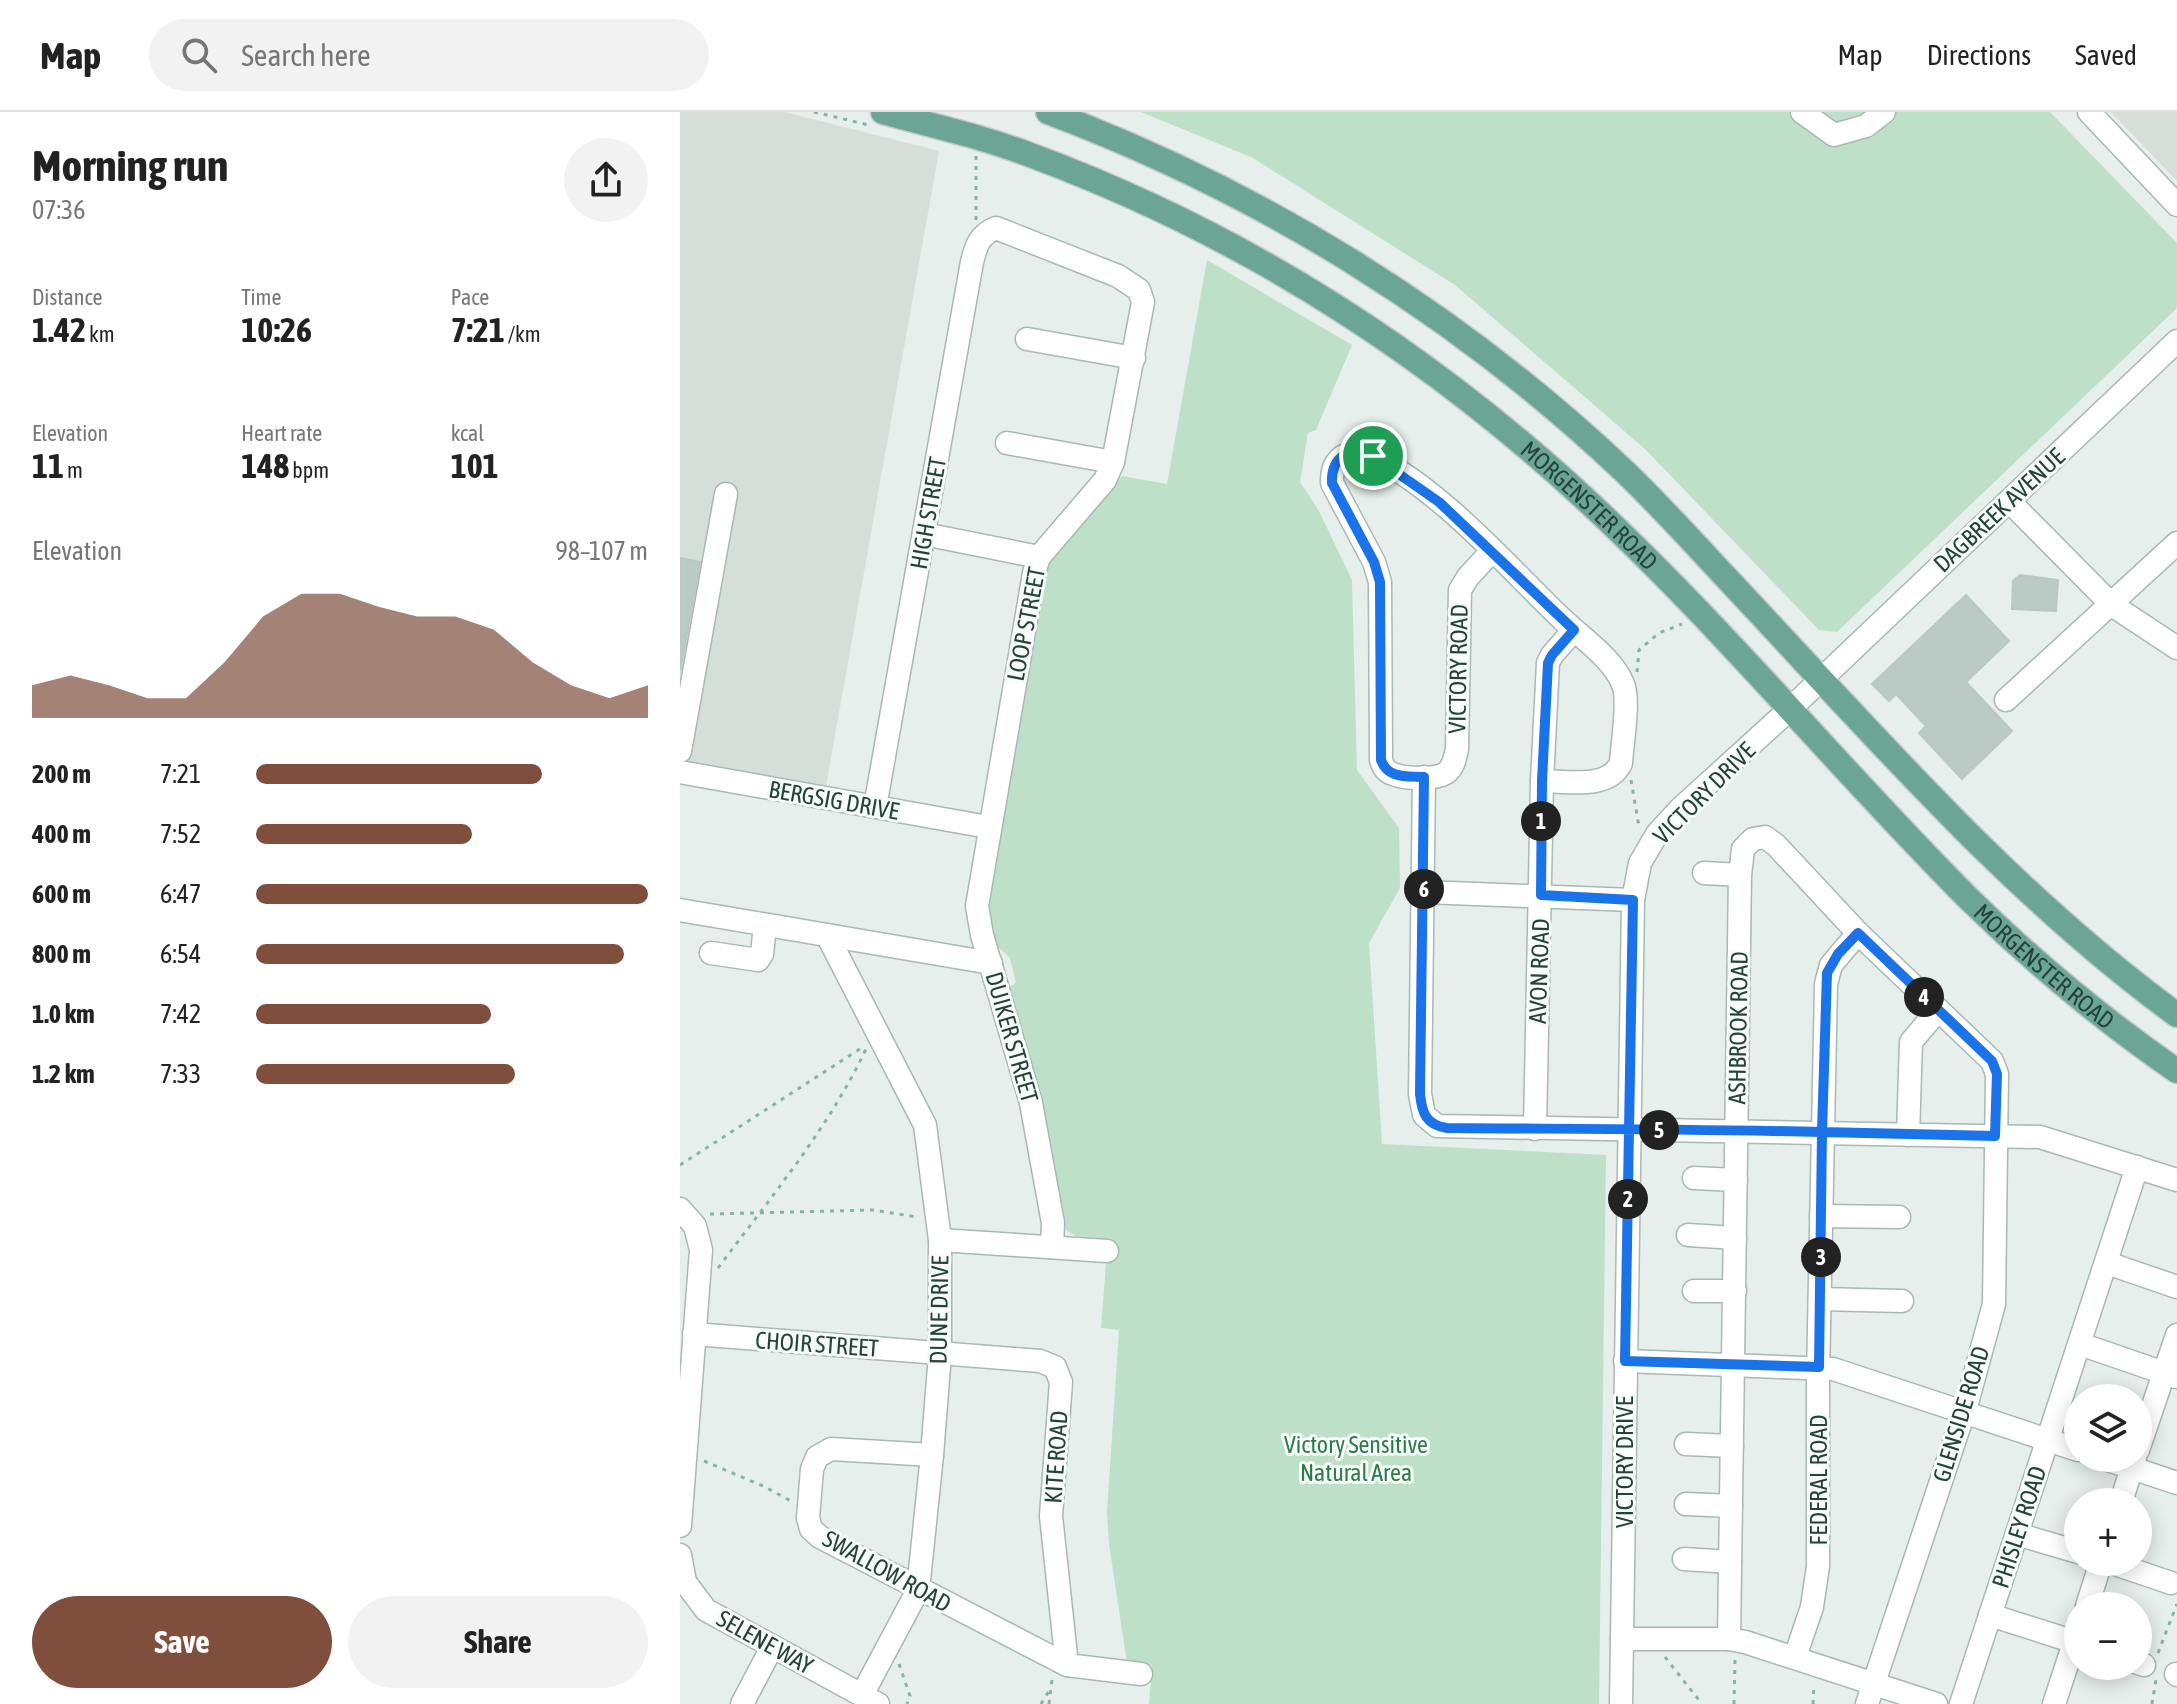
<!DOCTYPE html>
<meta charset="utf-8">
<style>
:root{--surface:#fff;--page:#f2f2f2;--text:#222;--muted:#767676;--line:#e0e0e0;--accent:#804e3d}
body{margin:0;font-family:"Asap Condensed",sans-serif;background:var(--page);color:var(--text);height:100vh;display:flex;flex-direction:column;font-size:30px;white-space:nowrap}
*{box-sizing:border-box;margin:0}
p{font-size:26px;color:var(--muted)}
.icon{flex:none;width:44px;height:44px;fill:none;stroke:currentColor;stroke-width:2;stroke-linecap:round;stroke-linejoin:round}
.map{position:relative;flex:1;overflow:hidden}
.details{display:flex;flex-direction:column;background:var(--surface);width:680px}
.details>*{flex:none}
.buttons{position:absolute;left:1384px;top:1272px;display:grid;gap:16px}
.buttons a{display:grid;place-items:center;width:88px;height:88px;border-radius:50%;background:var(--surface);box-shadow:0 4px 20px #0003;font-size:40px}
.pin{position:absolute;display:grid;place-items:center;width:68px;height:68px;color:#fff;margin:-34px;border:4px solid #fff;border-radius:50%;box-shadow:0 2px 8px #0007}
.km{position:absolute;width:40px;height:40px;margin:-20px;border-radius:50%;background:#222;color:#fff;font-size:22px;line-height:40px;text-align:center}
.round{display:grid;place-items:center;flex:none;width:84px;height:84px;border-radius:42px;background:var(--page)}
.headline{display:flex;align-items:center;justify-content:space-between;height:136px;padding:0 32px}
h1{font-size:44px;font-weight:700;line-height:60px}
.figures{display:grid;grid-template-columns:repeat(3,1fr);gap:12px;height:136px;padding:8px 32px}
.figures div{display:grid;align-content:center}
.figures b{font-size:34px;font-weight:700}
.figures small{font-size:22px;font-weight:400}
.figures p{font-size:22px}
.chart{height:224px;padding:16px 32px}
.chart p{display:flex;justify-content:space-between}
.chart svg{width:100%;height:144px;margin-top:8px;fill:var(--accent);opacity:.7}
.primary-button{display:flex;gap:16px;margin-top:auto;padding:16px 32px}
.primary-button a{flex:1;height:92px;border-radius:48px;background:var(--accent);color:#fff;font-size:32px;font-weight:700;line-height:92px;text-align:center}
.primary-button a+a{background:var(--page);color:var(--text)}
ul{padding:0 32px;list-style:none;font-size:26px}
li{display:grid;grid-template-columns:128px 96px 1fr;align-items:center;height:60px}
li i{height:20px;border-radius:10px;background:var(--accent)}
header{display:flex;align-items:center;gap:48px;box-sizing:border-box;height:112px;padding:0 40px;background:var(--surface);border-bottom:2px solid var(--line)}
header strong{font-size:38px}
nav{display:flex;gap:44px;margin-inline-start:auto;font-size:28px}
.search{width:560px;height:72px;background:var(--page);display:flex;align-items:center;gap:20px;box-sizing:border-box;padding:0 28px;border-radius:44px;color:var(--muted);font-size:30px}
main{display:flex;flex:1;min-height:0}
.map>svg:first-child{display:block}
.built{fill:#d4dfda}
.green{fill:#bfe0c8}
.building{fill:#bbcac4;stroke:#b8c9c2;stroke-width:2}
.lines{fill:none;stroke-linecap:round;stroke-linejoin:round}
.minor-casing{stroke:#a8b8b2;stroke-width:25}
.major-casing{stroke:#c2cac8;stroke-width:27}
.path{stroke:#86b3a5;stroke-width:3;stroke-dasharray:4 6;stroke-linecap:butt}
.minor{stroke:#fff;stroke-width:22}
.major{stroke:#6aa596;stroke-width:24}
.route-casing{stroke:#fff;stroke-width:16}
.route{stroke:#1a73e8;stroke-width:10}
.labels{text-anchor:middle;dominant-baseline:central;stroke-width:6;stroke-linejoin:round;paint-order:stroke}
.street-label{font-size:24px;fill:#24423a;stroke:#f7fbf9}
.park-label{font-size:24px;fill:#2d7a4b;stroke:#f7fbf9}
</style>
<header>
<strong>Map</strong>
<div class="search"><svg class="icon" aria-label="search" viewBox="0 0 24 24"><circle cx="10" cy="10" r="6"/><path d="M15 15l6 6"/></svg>Search here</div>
<nav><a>Map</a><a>Directions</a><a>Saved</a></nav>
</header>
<main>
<section class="details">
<div class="headline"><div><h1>Morning run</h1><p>07:36</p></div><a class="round"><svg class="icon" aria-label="share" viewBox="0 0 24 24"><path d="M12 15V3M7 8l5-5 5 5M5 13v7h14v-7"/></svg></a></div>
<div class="figures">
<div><p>Distance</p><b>1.42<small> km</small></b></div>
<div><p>Time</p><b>10:26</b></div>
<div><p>Pace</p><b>7:21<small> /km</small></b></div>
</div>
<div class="figures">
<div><p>Elevation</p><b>11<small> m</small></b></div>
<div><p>Heart rate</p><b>148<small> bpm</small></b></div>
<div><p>kcal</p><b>101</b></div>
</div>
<div class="chart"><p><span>Elevation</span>98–107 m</p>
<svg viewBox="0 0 160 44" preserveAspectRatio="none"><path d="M0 44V34L10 31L20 34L30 38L40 38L50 27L60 13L70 6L80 6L90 10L100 13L110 13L120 17L130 27L140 34L150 38L160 34V44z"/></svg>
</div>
<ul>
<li><b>200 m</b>7:21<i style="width:73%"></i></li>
<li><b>400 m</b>7:52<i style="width:55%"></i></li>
<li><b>600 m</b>6:47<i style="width:100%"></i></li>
<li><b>800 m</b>6:54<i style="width:94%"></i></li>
<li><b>1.0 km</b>7:42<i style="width:60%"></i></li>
<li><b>1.2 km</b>7:33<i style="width:66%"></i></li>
</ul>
<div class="primary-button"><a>Save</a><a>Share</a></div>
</section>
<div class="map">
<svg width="1497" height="1592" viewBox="0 0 1497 1592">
<rect width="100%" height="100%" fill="#e6efeb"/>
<g class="built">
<path d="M0,0H105L259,39L146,674L0,648Z"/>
<path d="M1431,0H1497V69Z"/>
</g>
<g class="green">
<path d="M461,0H1370L1497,131V196L1157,520L1139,518L965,337L775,173L573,46Z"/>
<path d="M527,148L672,233L636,318L628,321L620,370L639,399L672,468L677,658L719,716L720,776L689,831L702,1032L926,1043L919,1592H469L472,1553L447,1551L429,1432L427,1400L439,1218L421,1216L428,1127L396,1124L387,1119L382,1106L363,996L329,875L336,871L330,846L317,834L305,793L367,454L442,364L487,372Z"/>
</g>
<g class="building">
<path d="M0,446L20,450L0,559Z"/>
<path d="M1340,463L1378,468L1376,499L1332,497L1333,469Z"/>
<path d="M1286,483L1329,529L1286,570L1332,619L1282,667L1239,621L1246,614L1216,582L1209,589L1192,572Z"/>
</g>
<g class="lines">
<defs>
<g id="minor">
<path d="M1122,0L1154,23L1186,14L1204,0"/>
<path d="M1409,0L1497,93"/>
<path d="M347,227L454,246"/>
<path d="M327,331L433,350"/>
<path d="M1329,389L1432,493L1497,536"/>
<path d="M244,422L359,445"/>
<path d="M812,439L788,465L780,478L777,637C775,646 774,655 766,661C755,668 725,667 713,662C706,660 703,655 701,648L700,470L694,450L652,371C651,350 662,339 684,340C756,372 824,451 880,505C900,525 932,545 943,572C950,589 942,631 941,651C929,678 887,669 862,669"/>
<path d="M1326,588L1497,431"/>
<path d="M0,639L46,382"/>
<path d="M0,660L308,715"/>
<path d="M744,665L740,982L744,1003L757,1014L1360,1025L1497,1068"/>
<path d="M195,695L292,150C296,134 299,123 316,116L438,164L459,178L463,190L433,350L425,368L359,445L354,461L297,794L302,823L351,991L373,1111L372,1135"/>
<path d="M1024,761L1060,763L1063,737L1073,727L1085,725L1096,733L1178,821L1312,949L1317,962L1314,1192L1287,1291L1187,1592"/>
<path d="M744,780L953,788"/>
<path d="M0,798L311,851"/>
<path d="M147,823L245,1013L260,1128V1242L252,1343L238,1478L182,1583"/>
<path d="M31,841L78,848L82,842L85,813"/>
<path d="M855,1017L862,669L868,551L872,543L894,518"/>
<path d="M1228,1023L1231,930L1258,898"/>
<path d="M1014,1066L1056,1068"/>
<path d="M0,1097L15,1114L21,1138L0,1414"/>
<path d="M1141,1104L1219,1105"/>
<path d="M1008,1123L1055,1126"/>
<path d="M260,1128L427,1139"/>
<path d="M1427,1151L1497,1175"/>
<path d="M1014,1179H1055"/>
<path d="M1140,1187L1222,1189"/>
<path d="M14,1222L360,1249L375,1255L381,1270L371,1404L387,1553"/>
<path d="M1400,1232L1496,1265"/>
<path d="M945,1249L1153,1257L1398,1338"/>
<path d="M1006,1332L1052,1334"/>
<path d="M1458,1338L1497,1223"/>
<path d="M252,1343L151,1337L137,1345L132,1357L128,1406L131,1417L140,1425L387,1553L461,1562"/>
<path d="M1422,1346L1497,1371"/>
<path d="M1441,1390L1455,1346"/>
<path d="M1006,1392L1051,1394"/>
<path d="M1337,1422L1398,1440"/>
<path d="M0,1443L5,1470L26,1498L198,1592"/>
<path d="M1004,1447L1050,1450"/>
<path d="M1429,1450L1491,1471"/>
<path d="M1407,1494L1421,1450"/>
<path d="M1310,1503L1398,1531"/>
<path d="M942,1527H1049L1065,1530L1256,1592"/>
<path d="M1049,1527L1060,763"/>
<path d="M1115,1545L1132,1495L1138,1454V1265L1146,872L1151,853L1178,821"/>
<path d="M1458,1551L1464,1553"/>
<path d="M1496,1562L1497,1563"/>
<path d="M62,1592L92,1535"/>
<path d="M941,1592L953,788L960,751L977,722L1000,697L1111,596L1497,229"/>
<path d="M1281,1592L1457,1055"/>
<path d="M1374,1592L1398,1519"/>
</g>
<g id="major">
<path id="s1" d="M203,0C253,14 304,25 353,44C576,127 773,257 943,423C1063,539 1170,668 1288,786C1352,849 1423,908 1497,959"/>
<path d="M368,0C581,80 778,202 943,358C982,395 1018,436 1055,475C1195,624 1331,782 1497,903"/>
</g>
</defs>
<use href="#minor" class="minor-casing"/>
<use href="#major" class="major-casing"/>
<g class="path">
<path d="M134,0L189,13"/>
<path d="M296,44V108"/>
<path d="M957,560L959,538L979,521L1002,512"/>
<path d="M951,668L959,715"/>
<path d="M0,1053L183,935"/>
<path d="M30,1102L193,1098L237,1105"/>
<path d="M38,1156C91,1085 148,1017 186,937"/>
<path d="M24,1349L83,1374L111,1389"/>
<path d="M1478,1541L1497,1492"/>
<path d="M985,1545L1022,1592"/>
<path d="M219,1552L230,1584L227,1592"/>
<path d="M361,1592L369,1579"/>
<path d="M369,1592L372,1568"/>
<path d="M1054,1592L1055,1548"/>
<path d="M1133,1592L1134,1572"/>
<path d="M1472,1592L1476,1568"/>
</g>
<use href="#minor" class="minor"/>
<use href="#major" class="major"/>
</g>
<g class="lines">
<defs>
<path id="route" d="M693,344L759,390L894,518L872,543L868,551L862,669L861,783L953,788C950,942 948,1096 945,1249L1139,1255L1142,1020L1315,1024L1317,962L1312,949L1178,821L1158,842L1147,861L1142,1020C1017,1017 892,1017 767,1016C746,1013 742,1001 740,982L744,665C726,664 708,667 701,648L700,470L694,450L652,371C651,345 669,334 693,344"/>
</defs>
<use href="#route" class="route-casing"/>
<use href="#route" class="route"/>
</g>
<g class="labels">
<g class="street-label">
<text stroke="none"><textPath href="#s1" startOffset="818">MORGENSTER ROAD</textPath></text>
<text transform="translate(1319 398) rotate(-43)">DAGBREEK AVENUE</text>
<text transform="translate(248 401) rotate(-80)">HIGH STREET</text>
<text transform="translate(346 512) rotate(-79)">LOOP STREET</text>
<text transform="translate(778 557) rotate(-89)">VICTORY ROAD</text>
<text transform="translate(1024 681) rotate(-45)">VICTORY DRIVE</text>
<text transform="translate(154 688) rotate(10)">BERGSIG DRIVE</text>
<text stroke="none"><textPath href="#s1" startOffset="1466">MORGENSTER ROAD</textPath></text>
<text transform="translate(859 859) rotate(-88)">AVON ROAD</text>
<text transform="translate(1058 916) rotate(-89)">ASHBROOK ROAD</text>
<text transform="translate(332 925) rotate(74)">DUIKER STREET</text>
<text transform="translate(259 1198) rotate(-89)">DUNE DRIVE</text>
<text transform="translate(137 1232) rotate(4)">CHOIR STREET</text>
<text transform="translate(1281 1302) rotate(-73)">GLENSIDE ROAD</text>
<text transform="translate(376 1345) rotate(-86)">KITE ROAD</text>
<text transform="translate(944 1350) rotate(-90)">VICTORY DRIVE</text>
<text transform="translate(1138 1368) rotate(-90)">FEDERAL ROAD</text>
<text transform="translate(1339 1415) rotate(-72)">PHISLEY ROAD</text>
<text transform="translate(207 1459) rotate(29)">SWALLOW ROAD</text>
<text transform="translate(85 1530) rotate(29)">SELENE WAY</text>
</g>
<g class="park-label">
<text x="676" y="1332">Victory Sensitive<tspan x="676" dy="28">Natural Area</tspan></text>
</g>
</g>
</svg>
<div class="buttons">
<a><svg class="icon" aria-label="layers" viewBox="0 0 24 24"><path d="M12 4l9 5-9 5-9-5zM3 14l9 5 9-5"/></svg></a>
<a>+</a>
<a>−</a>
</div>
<div class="pin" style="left:693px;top:344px;background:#1e9e55"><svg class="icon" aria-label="arrive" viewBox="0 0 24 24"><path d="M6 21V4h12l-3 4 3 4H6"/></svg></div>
<b class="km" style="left:861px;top:709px">1</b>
<b class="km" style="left:948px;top:1087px">2</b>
<b class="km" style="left:1141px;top:1145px">3</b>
<b class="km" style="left:1244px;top:885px">4</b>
<b class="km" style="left:979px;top:1018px">5</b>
<b class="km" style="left:744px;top:777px">6</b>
</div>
</main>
